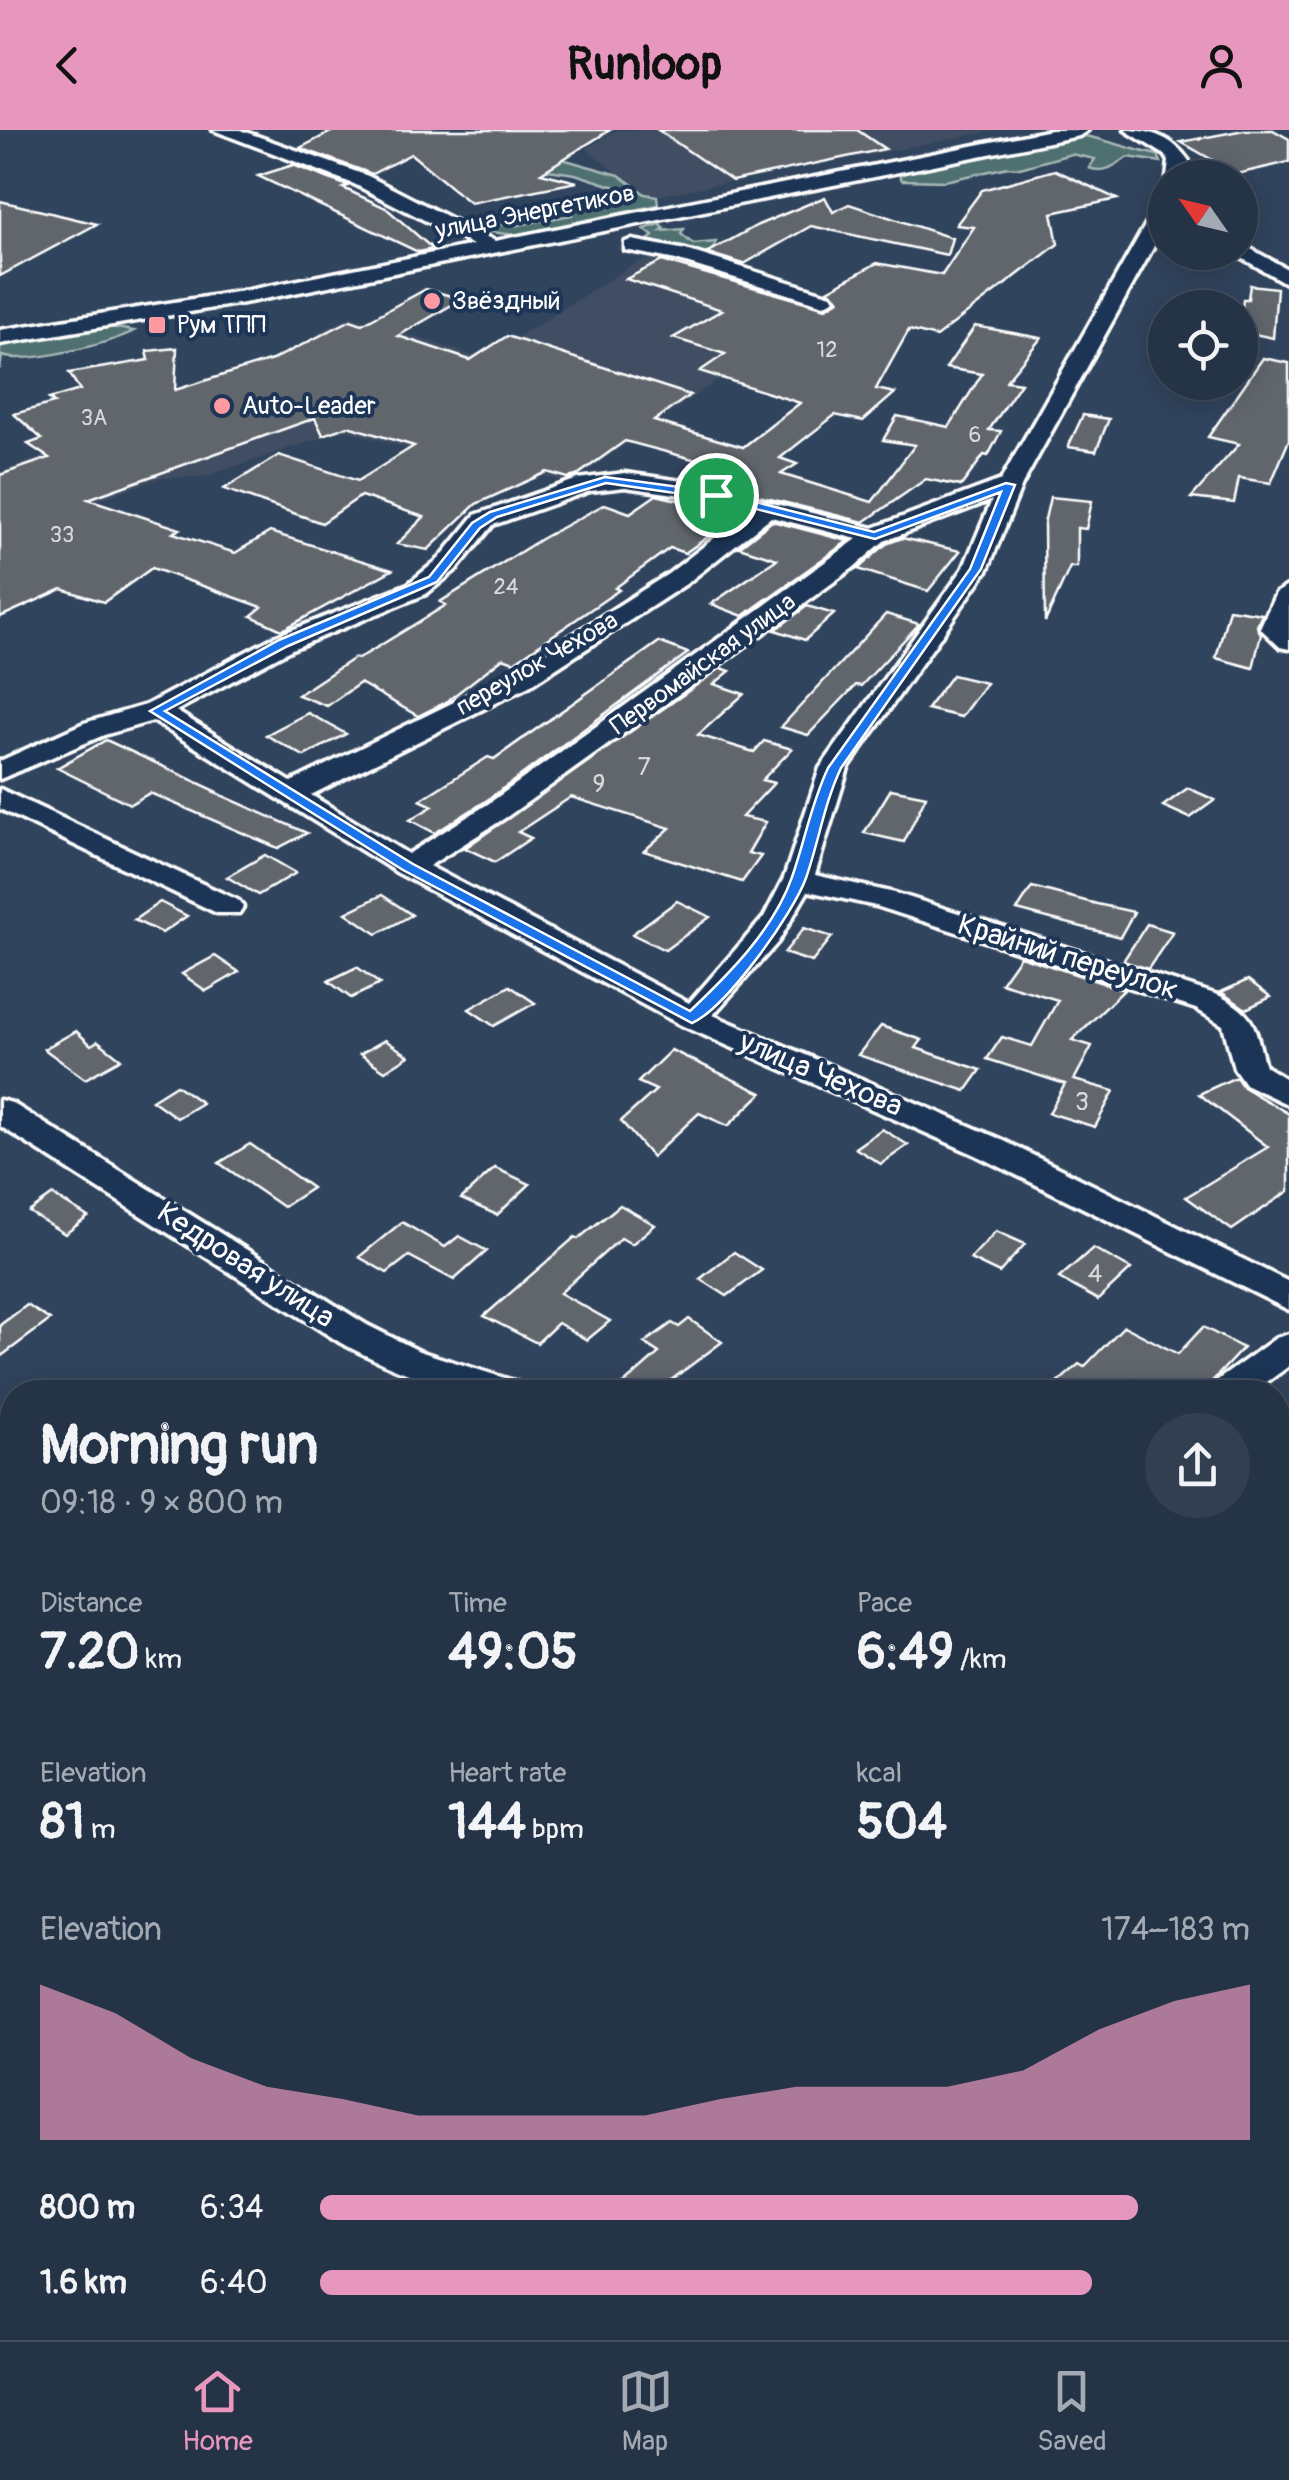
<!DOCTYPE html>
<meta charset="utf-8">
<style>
:root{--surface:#253346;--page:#313f51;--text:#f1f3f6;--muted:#a3aab3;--line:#424e5f;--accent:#e797bd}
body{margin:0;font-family:Pangolin,sans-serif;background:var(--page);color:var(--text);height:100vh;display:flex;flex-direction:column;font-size:38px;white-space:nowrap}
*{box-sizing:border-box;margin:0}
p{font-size:32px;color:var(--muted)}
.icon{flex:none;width:55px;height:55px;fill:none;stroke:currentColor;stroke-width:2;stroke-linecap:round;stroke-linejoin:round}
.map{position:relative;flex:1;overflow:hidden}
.drawer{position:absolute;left:0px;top:1250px;width:1290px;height:960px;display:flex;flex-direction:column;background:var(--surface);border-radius:40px 40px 0 0;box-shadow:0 5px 25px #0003,0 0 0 2px var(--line)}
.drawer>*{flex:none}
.needle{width:65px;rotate:304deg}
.tools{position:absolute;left:1148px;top:30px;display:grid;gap:20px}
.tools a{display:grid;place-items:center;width:110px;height:110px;border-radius:50%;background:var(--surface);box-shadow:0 5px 25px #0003,0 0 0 2px var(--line);font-size:50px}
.pin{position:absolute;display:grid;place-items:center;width:85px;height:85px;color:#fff;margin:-42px;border:5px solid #fff;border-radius:50%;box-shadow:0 2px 10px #0007}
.round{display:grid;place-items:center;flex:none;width:105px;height:105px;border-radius:52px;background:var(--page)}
.head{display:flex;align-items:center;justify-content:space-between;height:170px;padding:0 40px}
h1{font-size:55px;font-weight:700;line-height:75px}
.stats{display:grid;grid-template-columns:repeat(3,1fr);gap:15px;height:170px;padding:10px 40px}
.stats div{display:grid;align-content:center}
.stats b{font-size:50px;font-weight:700}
.stats small{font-size:28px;font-weight:400}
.stats p{font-size:28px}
.chart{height:280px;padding:20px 40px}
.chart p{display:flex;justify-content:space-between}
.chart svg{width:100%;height:180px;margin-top:10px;fill:var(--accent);opacity:.7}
ul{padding:0 40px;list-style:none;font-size:32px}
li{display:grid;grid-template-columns:160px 120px 1fr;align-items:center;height:75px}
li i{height:25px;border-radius:12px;background:var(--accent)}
header{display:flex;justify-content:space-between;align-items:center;height:130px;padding:0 40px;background:var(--accent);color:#111;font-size:45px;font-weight:700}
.dock{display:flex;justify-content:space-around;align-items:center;height:140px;border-top:2px solid var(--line);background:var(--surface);font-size:28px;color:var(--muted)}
.dock a{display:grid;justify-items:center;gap:5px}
.dock .active{color:var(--accent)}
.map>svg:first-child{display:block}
.built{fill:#3f4e62}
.green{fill:#4f6f6f;stroke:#a7b7b7;stroke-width:2.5}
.building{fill:#61666c;stroke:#fff;stroke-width:2.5}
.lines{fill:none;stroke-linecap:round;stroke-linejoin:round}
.street-casing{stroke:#fff;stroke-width:7}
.street{fill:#1d3557;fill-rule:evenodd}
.route{fill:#1a73e8;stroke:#fff;stroke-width:2.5;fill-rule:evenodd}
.poi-dot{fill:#ff9aa2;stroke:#1d3557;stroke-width:4}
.labels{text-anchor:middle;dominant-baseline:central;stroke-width:8;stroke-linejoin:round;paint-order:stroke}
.far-number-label{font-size:22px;fill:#d8d9da}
.far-street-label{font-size:25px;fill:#fff;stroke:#1d3557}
.far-poi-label{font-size:25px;fill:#fff;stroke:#1d3557;text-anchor:start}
.number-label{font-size:25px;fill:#d8d9da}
.street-label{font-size:30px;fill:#fff;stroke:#1d3557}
</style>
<header><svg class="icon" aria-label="back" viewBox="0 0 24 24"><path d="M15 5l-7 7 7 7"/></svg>Runloop<svg class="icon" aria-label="person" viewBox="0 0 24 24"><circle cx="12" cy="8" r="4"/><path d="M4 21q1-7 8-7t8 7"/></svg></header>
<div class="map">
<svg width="1289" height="2210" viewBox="0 0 1289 2210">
<rect width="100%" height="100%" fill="#31445d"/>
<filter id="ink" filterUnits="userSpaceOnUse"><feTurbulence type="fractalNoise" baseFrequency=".01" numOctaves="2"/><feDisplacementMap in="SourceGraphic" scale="20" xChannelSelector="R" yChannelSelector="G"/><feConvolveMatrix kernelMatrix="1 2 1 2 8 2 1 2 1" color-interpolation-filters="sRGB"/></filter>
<g filter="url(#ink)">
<g class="built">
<path d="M617,0H997L657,66L645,64L586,19Z"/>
<path d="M675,124L827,173L570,353L458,321L409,319L345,300L203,347L159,348L0,405V342L64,319L405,235L316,204L352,186L483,229L637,132Z"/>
</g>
<g class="green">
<path d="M1085,6C1112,11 1131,20 1158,25L1161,32L1128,27C1116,35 1105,44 1089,38L1095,29L1071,24L1020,38L1008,37L945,51L902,50L899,44L1051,9Z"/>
<path d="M555,27L619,45L645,64L657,66L658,75L515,105L482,101L489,93L513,96L572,85L574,77C592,72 607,76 624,69L625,60L575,44L534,38Z"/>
<path d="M660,94L664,98L661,101L684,99L681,104L693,114L716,112L713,119L705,124L718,130L648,110L653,106L644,99Z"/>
<path d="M111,197L134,201C109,214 28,234 2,226L0,239V215L55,201Z"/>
</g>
<g class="building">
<path d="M335,0H610L541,43L577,52L470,73L411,24L372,44L300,18Z"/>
<path d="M658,0H857L885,19L732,51Z"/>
<path d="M1244,0H1273L1289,9V32L1237,44L1181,12Z"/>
<path d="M293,35L348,56L343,58L386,78L433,119L418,122L258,46Z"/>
<path d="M1055,40L1117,69L1052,83L1058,114L936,207L909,200L876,259L895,263L863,291L835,285L780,328L797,334L781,344L872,372L915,315L883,310L897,286L949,297L982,244L946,238L975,196L1041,208L1006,251L1021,253L989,300L1001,301L988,326L984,325L961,356L926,349L864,392L681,347L704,332L625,311L576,346L568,348L547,342L476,374L428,420L397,414L424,387L361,366L322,393L224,359L279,325L358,351L414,316L348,296L323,305L315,288L88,369L180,399L173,403L235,423L270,402L392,440L282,500L251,486L262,477L152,438L104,472L62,459L0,487V345L49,328L28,314L42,309L14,284L54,273L49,269L80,260L69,243L149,230L147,221L177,218L175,260L272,230L351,190L362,194L426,159L462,169L398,206L470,230L507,206L690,265L654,291L743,317L800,273L700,241L725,224L673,208L722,180L626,149L662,131L826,178L839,170L828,160L877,133L942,145L974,97L956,95L982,60Z"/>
<path d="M825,67L833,82L849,74L952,108L947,125L811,96L744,134L707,123L758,95Z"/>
<path d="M0,71L97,94L0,146Z"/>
<path d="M1250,155L1277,158L1273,208L1240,201L1243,169H1248Z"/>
<path d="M1263,228L1289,233V310L1271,353L1239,348L1234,373L1191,368L1239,314L1208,307Z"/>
<path d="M1083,285L1109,289L1096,321L1068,317Z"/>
<path d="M656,365L740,384L685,423L670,418L615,458L619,460L514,532L503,528L446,572L418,586L360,553L327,576L298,565L354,528L358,529L446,475L440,472L541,409L605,374L630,383Z"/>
<path d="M1050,367L1092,371L1086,399L1077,398V437H1070L1045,492L1044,394Z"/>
<path d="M772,391L848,411L743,486L711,474L777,429L739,417Z"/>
<path d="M902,408L960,421L928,461L858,439L886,414Z"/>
<path d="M807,476L834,484L805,510L775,500Z"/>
<path d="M1229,479L1262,484L1257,496L1261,504L1253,538L1216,528Z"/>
<path d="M886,484L919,494L861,556L856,555L808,605L781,597Z"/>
<path d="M659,512L688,523L486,671L435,703L410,690L433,676L420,670L488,627L494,629Z"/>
<path d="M721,538L730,541L714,554L744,564L698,605L754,622L764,611L792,619L762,650L774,653L742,687L766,692L748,723L761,726L742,752L644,721L670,698L571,667L518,702L531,708L495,732L465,718Z"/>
<path d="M952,545L986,553L961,587L927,579Z"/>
<path d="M308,583L346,604L304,626L266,605Z"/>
<path d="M106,610L216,661L214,662L307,703L278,718L150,663L130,674L57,638Z"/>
<path d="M1188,658L1215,670L1190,688L1163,676Z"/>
<path d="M891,659L926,666L904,712L864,703Z"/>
<path d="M265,725L296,743L258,765L227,747Z"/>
<path d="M1032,757L1097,774L1134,782L1120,807L1017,780Z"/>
<path d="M382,765L412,785L377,804L346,783Z"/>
<path d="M677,771L710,787L665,820L632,804Z"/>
<path d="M160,772L187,786L162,803L134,790Z"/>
<path d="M1147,794L1173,802L1148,839L1123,831Z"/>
<path d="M804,798L832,807L812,832L784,823Z"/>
<path d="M215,826L239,842L206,861L182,844Z"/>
<path d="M1020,826L1124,860L1072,910L1092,916L1074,950L1114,961L1095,997L1049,983L1065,954L987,929L1002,907L1032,916L1058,870L1001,853Z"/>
<path d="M357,837L380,854L351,868L328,851Z"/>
<path d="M1248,850L1271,867L1246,879L1221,862Z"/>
<path d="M510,856L535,873L494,896L469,879Z"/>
<path d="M881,896L922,910L916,918L981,940L966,961L858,925Z"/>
<path d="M76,901L91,915L98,911L121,929L85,949L44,919Z"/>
<path d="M385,910L409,926L385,941L360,924Z"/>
<path d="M671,920L762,963L728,996L699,983L652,1027L621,991L656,960L638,952Z"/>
<path d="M1236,947L1243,957L1289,984V1061L1232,1100L1186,1067L1268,1017L1199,964Z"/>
<path d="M176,955L202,973L177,988L152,970Z"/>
<path d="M882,999L908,1015L881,1034L855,1018Z"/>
<path d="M250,1014L312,1058L283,1077L219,1033Z"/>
<path d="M495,1038L530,1054L497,1085L461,1069Z"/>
<path d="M53,1065L88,1087L65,1104L29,1082Z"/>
<path d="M620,1075L655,1095L632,1114L621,1108L560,1163L610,1191L587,1210L558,1193L537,1213L484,1186L575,1107L578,1109Z"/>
<path d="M402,1092L445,1117L459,1106L487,1121L454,1150L409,1126L387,1143L359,1127Z"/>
<path d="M996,1101L1025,1114L999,1143L970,1129Z"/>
<path d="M1093,1118L1131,1139L1098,1170L1059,1148Z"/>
<path d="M734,1122L762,1140L727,1166L700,1149Z"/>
<path d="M27,1175L50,1190L0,1227V1195Z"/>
<path d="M689,1189L722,1212L655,1262H615L659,1223L644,1213L672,1193L679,1197Z"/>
<path d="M1124,1196L1178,1224L1203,1197L1243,1218L1202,1262H1159L1132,1248L1120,1259L1125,1262H1047L1079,1234L1084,1237Z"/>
</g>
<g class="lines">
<defs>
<g id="street">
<path d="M213,0H240L368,46L495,111L1051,0H1088L1079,6L249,172L0,214V200L249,160L473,115L354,54Z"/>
<path d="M1125,0C1152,0 1173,8 1189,31L1187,48H1167L1169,31L1165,25Z"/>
<path d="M1165,72V96L1022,355L988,439L848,638L815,745L895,763L1218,865C1258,886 1254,897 1265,936L1289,951V975L1245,954L1234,938L1223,895L1196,879L876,776L808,761L778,812L713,885L1000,1009L1289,1152V1180L976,1025L681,895L398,743L153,591L104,605L0,649V631L84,593L146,575L274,507L408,454L439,429L475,385L578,349L625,343L682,351L873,398L1001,350L1155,78ZM625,357L682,365L748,382L668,444L511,544L291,652L176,581L292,519L426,464L457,439L493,395L590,361ZM992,370L963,439L820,638L784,748L764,787L689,873L429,736L508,686L690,556L853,438L884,411ZM771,387L857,409L488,674L408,724L311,665L529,556L686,454Z"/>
<path d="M632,110L686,120L831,165L835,169L824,175L676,130L625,120V112Z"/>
<path d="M1240,113L1289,140V155L1233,123L1240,122Z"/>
<path d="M1289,455V519L1280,517L1260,498L1276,463Z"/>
<path d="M0,659L239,771L243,777L239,783H217L0,679Z"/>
<path d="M0,970L12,973L367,1195L419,1221L517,1252L523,1262C453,1267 402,1244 341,1213L0,996Z"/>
<path d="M1289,1204V1236L1253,1262H1210L1215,1252L1276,1208Z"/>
<path d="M0,1360L12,1364V1402L0,1398Z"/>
<path d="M12,1639V1679L0,1683V1643Z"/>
<path d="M1278,1648L1289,1652V1688L1278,1684Z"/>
<path d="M1278,2033L1289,2037V2088L1278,2083Z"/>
<path d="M55,2198H116L111,2210H50Z"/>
</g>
</defs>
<use href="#street" class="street-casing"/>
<use href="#street" class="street"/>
</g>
</g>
<path class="route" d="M605,347L716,362L874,402L1006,353L1015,355L981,439L841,638C824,674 819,711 806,748C793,784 726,878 692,893L403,740L150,581L279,510L429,447L472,393L490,382ZM606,353L716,369L875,409L1001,362L970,439L828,638C811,674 805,710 792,747C774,799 729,844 690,881L413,734L165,581L288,516L437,452L480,398L497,387Z"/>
<g class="poi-dot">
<circle cx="432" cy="171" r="10"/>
<rect x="147" y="185" width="20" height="20" rx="5"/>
<circle cx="222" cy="276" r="10"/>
</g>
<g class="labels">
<g class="far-number-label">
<text x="827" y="220">12</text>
<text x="94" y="288">3А</text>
<text x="975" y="305">6</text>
<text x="62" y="405">33</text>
<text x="506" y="457">24</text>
</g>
<g class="far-street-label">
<text transform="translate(535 82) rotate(-11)">улица Энергетиков</text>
<text transform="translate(537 534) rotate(-30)">переулок Чехова</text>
<text transform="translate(703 534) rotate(-36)">Первомайская улица</text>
</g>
<g class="far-poi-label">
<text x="452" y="171">Звёздный</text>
<text x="177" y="195">Рум ТПП</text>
<text x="242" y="276">Auto-Leader</text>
</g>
<g class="number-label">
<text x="644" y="637">7</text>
<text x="599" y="654">9</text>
<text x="1082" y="972">3</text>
<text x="1095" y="1144">4</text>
</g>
<g class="street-label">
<text transform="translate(1068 827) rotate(17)">Крайний переулок</text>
<text transform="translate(821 944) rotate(23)">улица Чехова</text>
<text transform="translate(246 1135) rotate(33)">Кедровая улица</text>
</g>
</g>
</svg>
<div class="tools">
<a><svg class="needle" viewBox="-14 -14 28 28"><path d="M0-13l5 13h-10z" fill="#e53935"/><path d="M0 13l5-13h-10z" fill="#a3aab3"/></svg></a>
<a><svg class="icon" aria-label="locate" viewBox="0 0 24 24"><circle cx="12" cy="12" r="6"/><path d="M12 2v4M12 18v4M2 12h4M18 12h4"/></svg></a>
</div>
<div class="pin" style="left:716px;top:365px;background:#1e9e55"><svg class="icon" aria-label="arrive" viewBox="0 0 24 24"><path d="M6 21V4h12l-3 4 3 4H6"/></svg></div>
<section class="drawer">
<div class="head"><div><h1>Morning run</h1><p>09:18 · 9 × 800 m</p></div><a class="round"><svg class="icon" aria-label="share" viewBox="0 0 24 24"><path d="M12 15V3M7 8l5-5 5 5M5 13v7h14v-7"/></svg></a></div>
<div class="stats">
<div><p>Distance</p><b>7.20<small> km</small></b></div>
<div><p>Time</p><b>49:05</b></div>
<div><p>Pace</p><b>6:49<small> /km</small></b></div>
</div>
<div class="stats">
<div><p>Elevation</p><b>81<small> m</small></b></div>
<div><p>Heart rate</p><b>144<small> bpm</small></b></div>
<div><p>kcal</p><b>504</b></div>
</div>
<div class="chart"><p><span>Elevation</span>174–183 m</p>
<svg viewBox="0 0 160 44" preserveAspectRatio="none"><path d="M0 44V6L10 13L20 24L30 31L40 34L50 38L60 38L70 38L80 38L90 34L100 31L110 31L120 31L130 27L140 17L150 10L160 6V44z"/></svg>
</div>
<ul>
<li><b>800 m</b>6:34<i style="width:88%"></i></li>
<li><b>1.6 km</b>6:40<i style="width:83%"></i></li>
</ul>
</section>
</div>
<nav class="dock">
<a class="active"><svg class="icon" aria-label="home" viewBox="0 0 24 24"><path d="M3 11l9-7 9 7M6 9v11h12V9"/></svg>Home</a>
<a><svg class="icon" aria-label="map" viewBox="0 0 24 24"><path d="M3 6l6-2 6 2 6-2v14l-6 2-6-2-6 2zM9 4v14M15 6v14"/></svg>Map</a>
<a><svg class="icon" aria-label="saved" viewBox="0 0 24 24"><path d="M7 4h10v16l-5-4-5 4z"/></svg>Saved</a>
</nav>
